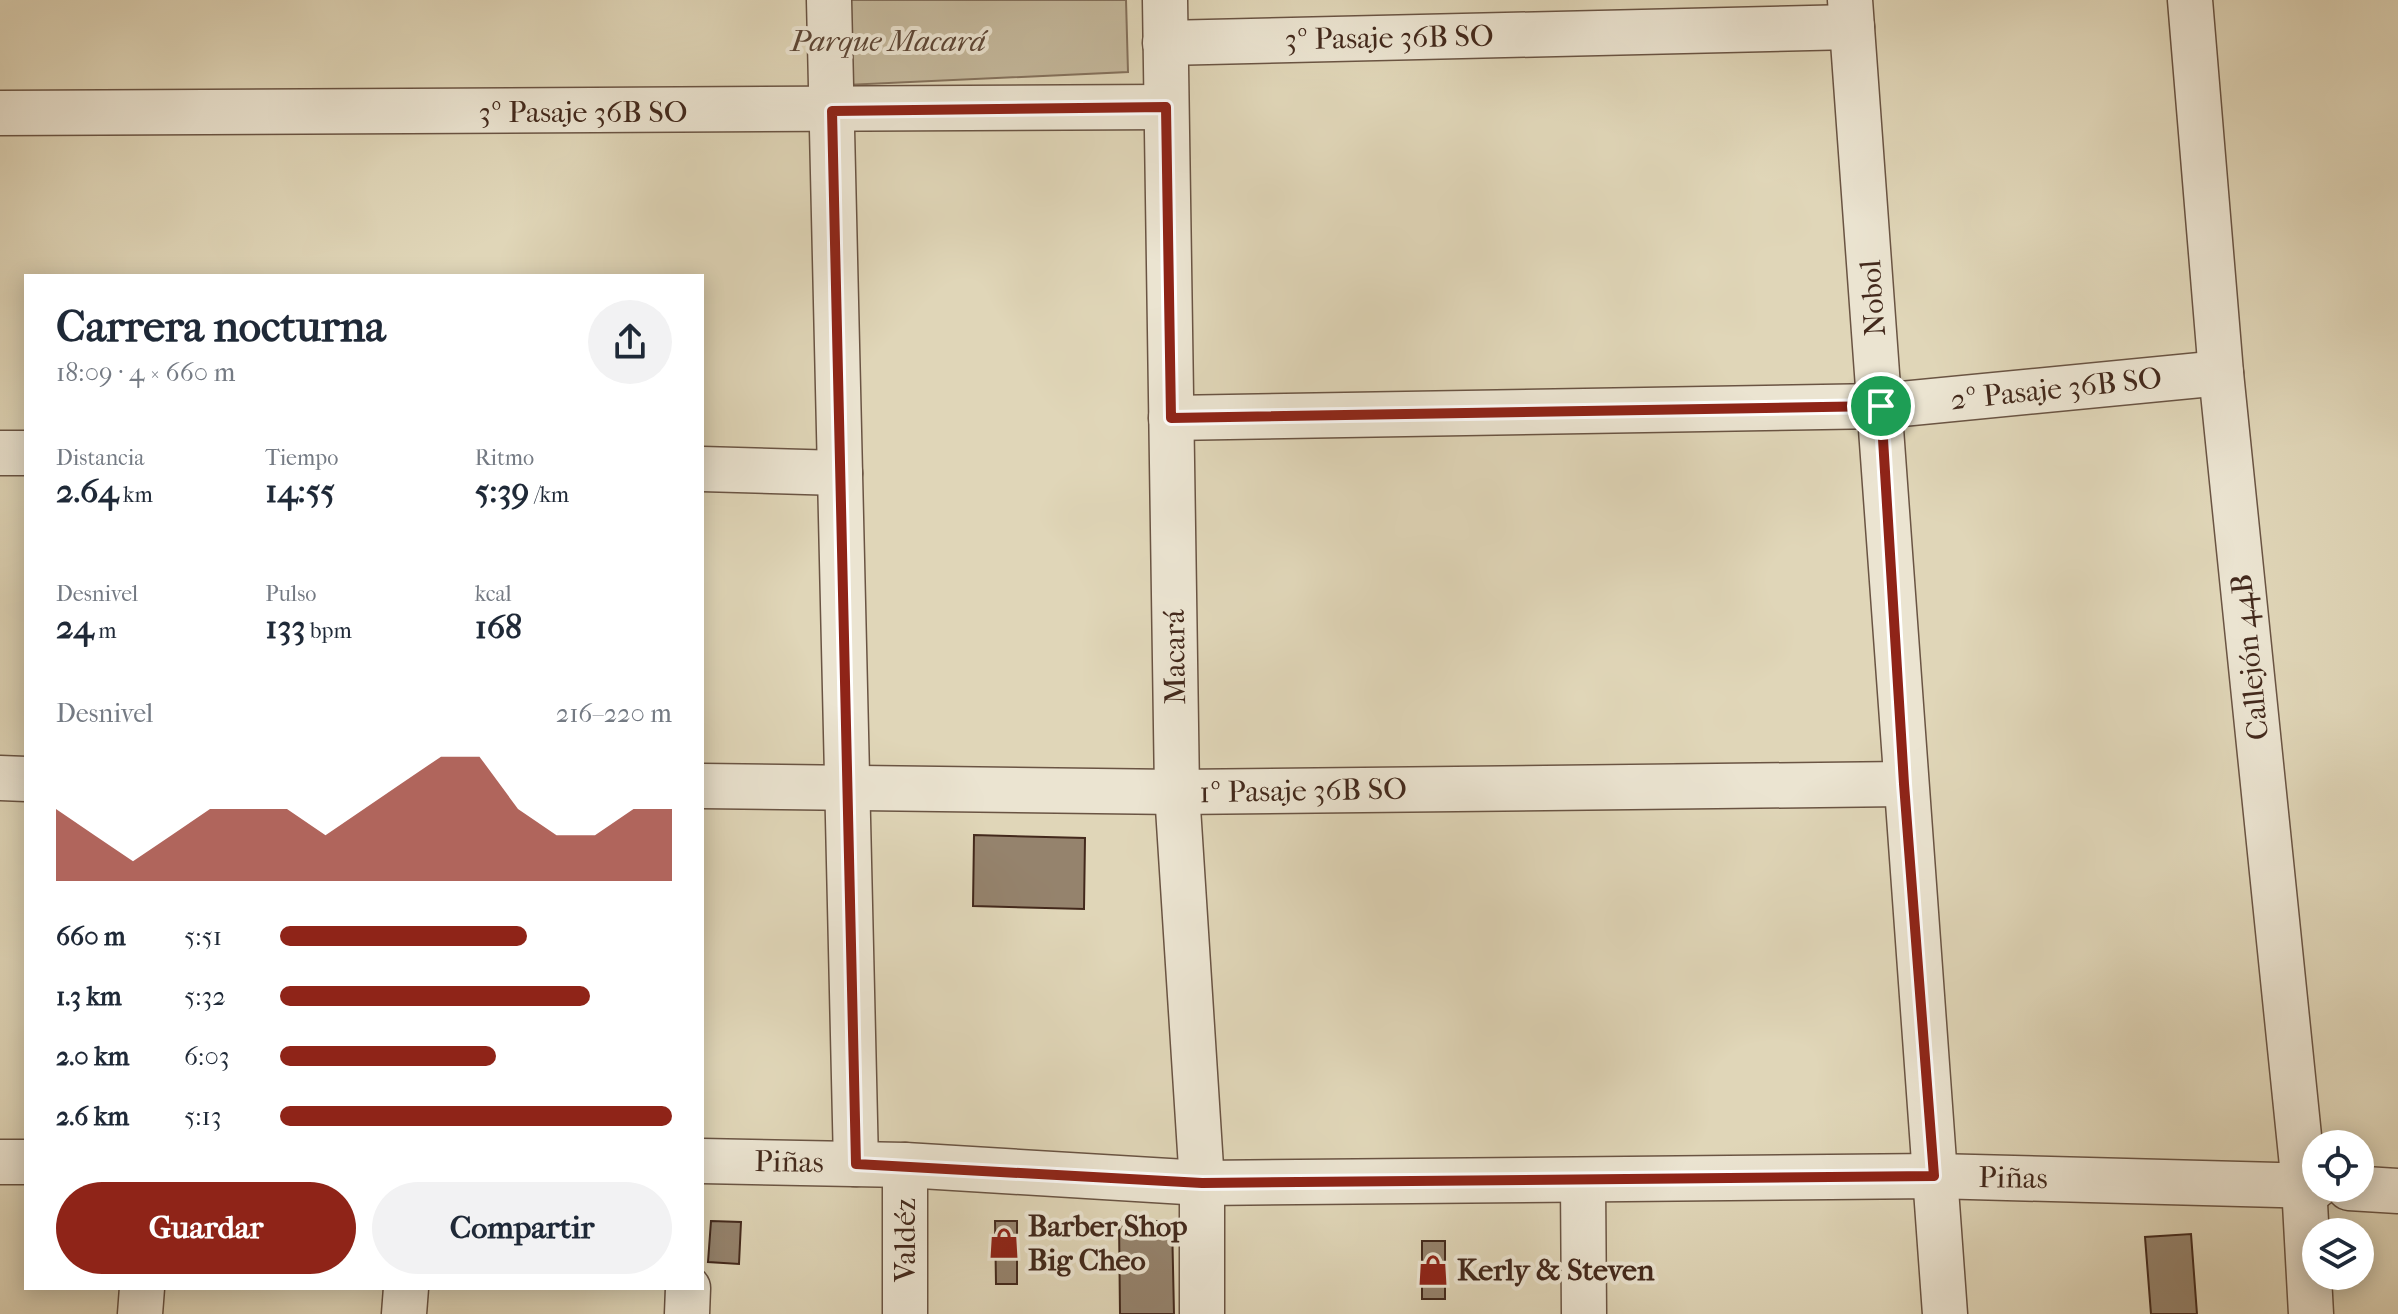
<!DOCTYPE html>
<html lang="es">
<meta charset="utf-8">
<style>
:root{--surface:#fff;--page:#f2f2f3;--text:#1f2937;--muted:#747a83;--accent:#8f2418}
body{margin:0;font-family:"IM FELL French Canon",serif;background:var(--page);color:var(--text);height:100vh;display:flex;flex-direction:column;font-size:30px;white-space:nowrap}
*{box-sizing:border-box;margin:0}
p{font-size:26px;color:var(--muted)}
.icon{flex:none;width:44px;height:44px;fill:none;stroke:currentColor;stroke-width:2;stroke-linecap:round;stroke-linejoin:round}
.map{position:relative;flex:1;overflow:hidden}
.panel{position:absolute;left:24px;top:274px;width:680px;height:1016px;display:flex;flex-direction:column;background:var(--surface);border-radius:0px;box-shadow:0 4px 20px #0003}
.panel>*{flex:none}
.controls{position:absolute;left:2302px;top:1130px;display:grid;gap:16px}
.controls a{display:grid;place-items:center;width:72px;height:72px;border-radius:50%;background:var(--surface);box-shadow:0 4px 20px #0003;font-size:40px}
.pin{position:absolute;display:grid;place-items:center;width:68px;height:68px;color:#fff;margin:-34px;border:4px solid #fff;border-radius:50%;box-shadow:0 2px 8px #0007}
.round{display:grid;place-items:center;flex:none;width:84px;height:84px;border-radius:42px;background:var(--page)}
.overview{display:flex;align-items:center;justify-content:space-between;height:136px;padding:0 32px}
h1{font-size:44px;font-weight:700;line-height:60px}
.stats{display:grid;grid-template-columns:repeat(3,1fr);gap:12px;height:136px;padding:8px 32px}
.stats div{display:grid;align-content:center}
.stats b{font-size:34px;font-weight:700}
.stats small{font-size:22px;font-weight:400}
.stats p{font-size:22px}
.chart{height:224px;padding:16px 32px}
.chart p{display:flex;justify-content:space-between}
.chart svg{width:100%;height:144px;margin-top:8px;fill:var(--accent);opacity:.7}
.action{display:flex;gap:16px;margin-top:auto;padding:16px 32px}
.action a{flex:1;height:92px;border-radius:48px;background:var(--accent);color:#fff;font-size:32px;font-weight:700;line-height:92px;text-align:center}
.action a+a{background:var(--page);color:var(--text)}
ul{padding:0 32px;list-style:none;font-size:26px}
li{display:grid;grid-template-columns:128px 96px 1fr;align-items:center;height:60px}
li i{height:20px;border-radius:10px;background:var(--accent)}
.map>svg:first-child{display:block}
.green{fill:#c5b99d;stroke:#84715c;stroke-width:2}
.building{fill:#95836d;stroke:#43291c;stroke-width:2}
.lines{fill:none;stroke-linecap:round;stroke-linejoin:round}
.minor-casing{stroke:#6a5443;stroke-width:47}
.minor{stroke:#ebe4d1;stroke-width:44}
.route-casing{stroke:#fff;stroke-width:16}
.route{stroke:#8f2418;stroke-width:10}
.labels{text-anchor:middle;dominant-baseline:central;stroke-width:8;stroke-linejoin:round;paint-order:stroke}
.street-label{font-size:30px;fill:#43291c;stroke:#ebe4d1}
.park-label{font-size:30px;font-style:italic;fill:#5d4636;stroke:#ebe4d1}
.poi-label{font-size:30px;font-weight:bold;fill:#43291c;stroke:#ebe4d1;text-anchor:start}
</style>
<div class="map">
<svg width="2398" height="1314" viewBox="0 0 2398 1314">
<rect width="100%" height="100%" fill="#e0d6b8"/>
<filter id="stains"><feTurbulence type="fractalNoise" baseFrequency=".0025" numOctaves="4"/><feColorMatrix values="0 0 0 0 .2 0 0 0 0 .09 0 0 0 0 .02 0 0 0 .5 -.17"/></filter>
<radialGradient id="worn" r=".72"><stop offset=".6" stop-color="#630" stop-opacity="0"/><stop offset="1" stop-color="#630" stop-opacity=".3"/></radialGradient>
<path class="green" d="M845,0H1126L1128,72L846,85Z"/>
<g class="building">
<path d="M974,835L1085,838L1084,909L973,906Z"/>
<path d="M711,1221L741,1222L739,1264L708,1262Z"/>
<path d="M995,1221H1017V1284H996Z"/>
<path d="M1119,1221H1172L1174,1314H1120Z"/>
<path d="M2191,1234L2197,1314H2151L2145,1237Z"/>
<rect x="1422" y="1241" width="23" height="58"/>
</g>
<g class="lines">
<defs>
<g id="minor">
<path d="M829,0L856,1164"/>
<path d="M1165,0L1177,792L1202,1183V1314"/>
<path d="M1850,0L1945,1314"/>
<path d="M2190,0L2221,373L2304,1185L2311,1314"/>
<path d="M1165,43L1852,27"/>
<path d="M0,113L1166,107"/>
<path d="M1171,418L1881,406L2221,373"/>
<path d="M0,453H26"/>
<path d="M702,469L840,473"/>
<path d="M0,778L26,779"/>
<path d="M702,786L1177,792L1904,784"/>
<path d="M702,1161L905,1165L1202,1183L1934,1176L2316,1186"/>
<path d="M0,1162H26"/>
<path d="M905,1165V1314"/>
<path d="M1583,1182L1584,1314"/>
<path d="M2349,1188L2398,1191"/>
<path d="M140,1314L142,1288"/>
<path d="M404,1314L406,1288"/>
<path d="M687,1314L688,1288"/>
</g>
</defs>
<use href="#minor" class="minor-casing"/>
<use href="#minor" class="minor"/>
</g>
<g class="lines">
<defs>
<path id="route" d="M1166,107L1171,418L1881,406L1904,784L1934,1176L1202,1183L856,1164L832,111Z"/>
</defs>
<use href="#route" class="route-casing"/>
<use href="#route" class="route"/>
</g>
<defs>
<symbol id="shop-bare" viewBox="-9 -9 18 18"><path d="M-5-2.5h2.3a2.7 3.5 0 0 1 5.4 0H5L5.5 6h-11ZM-1.5-2.5h3a1.5 2.3 0 0 0-3 0Z" fill="#8f2418" stroke="#ebe4d1" stroke-width="2.5" paint-order="stroke"/></symbol>
</defs>
<g fill-rule="evenodd">
<use href="#shop-bare" x="982" y="1221" width="44" height="44"/>
<use href="#shop-bare" x="1411" y="1248" width="44" height="44"/>
</g>
<g class="labels">
<g class="street-label">
<text transform="translate(1389 38) rotate(-1)">3º Pasaje 36B SO</text>
<text x="583" y="112">3º Pasaje 36B SO</text>
<text transform="translate(1873 298) rotate(-94)">Nobol</text>
<text transform="translate(2056 389) rotate(-6)">2º Pasaje 36B SO</text>
<text transform="translate(1175 657) rotate(-91)">Macará</text>
<text transform="translate(2250 657) rotate(-96)">Callejón 44B</text>
<text transform="translate(1303 791) rotate(-1)">1º Pasaje 36B SO</text>
<text transform="translate(789 1162) rotate(1)">Piñas</text>
<text transform="translate(2013 1178) rotate(1)">Piñas</text>
<text transform="translate(905 1240) rotate(-90)">Valdéz</text>
</g>
<g class="park-label">
<text x="888" y="41">Parque Macará</text>
</g>
<g class="poi-label">
<text x="1028" y="1226">Barber Shop<tspan x="1028" dy="34">Big Cheo</tspan></text>
<text x="1457" y="1270">Kerly &amp; Steven</text>
</g>
</g>
<rect width="100%" height="100%" filter="url(#stains)"/>
<rect width="100%" height="100%" fill="url(#worn)"/>
</svg>
<div class="controls">
<a><svg class="icon" aria-label="locate" viewBox="0 0 24 24"><circle cx="12" cy="12" r="6"/><path d="M12 2v4M12 18v4M2 12h4M18 12h4"/></svg></a>
<a><svg class="icon" aria-label="layers" viewBox="0 0 24 24"><path d="M12 4l9 5-9 5-9-5zM3 14l9 5 9-5"/></svg></a>
</div>
<div class="pin" style="left:1881px;top:406px;background:#1e9e55"><svg class="icon" aria-label="arrive" viewBox="0 0 24 24"><path d="M6 21V4h12l-3 4 3 4H6"/></svg></div>
<section class="panel">
<div class="overview"><div><h1>Carrera nocturna</h1><p>18:09 · 4 × 660 m</p></div><a class="round"><svg class="icon" aria-label="share" viewBox="0 0 24 24"><path d="M12 15V3M7 8l5-5 5 5M5 13v7h14v-7"/></svg></a></div>
<div class="stats">
<div><p>Distancia</p><b>2.64<small> km</small></b></div>
<div><p>Tiempo</p><b>14:55</b></div>
<div><p>Ritmo</p><b>5:39<small> /km</small></b></div>
</div>
<div class="stats">
<div><p>Desnivel</p><b>24<small> m</small></b></div>
<div><p>Pulso</p><b>133<small> bpm</small></b></div>
<div><p>kcal</p><b>168</b></div>
</div>
<div class="chart"><p><span>Desnivel</span>216–220 m</p>
<svg viewBox="0 0 160 44" preserveAspectRatio="none"><path d="M0 44V22L10 30L20 38L30 30L40 22L50 22L60 22L70 30L80 22L90 14L100 6L110 6L120 22L130 30L140 30L150 22L160 22V44z"/></svg>
</div>
<ul>
<li><b>660 m</b>5:51<i style="width:63%"></i></li>
<li><b>1.3 km</b>5:32<i style="width:79%"></i></li>
<li><b>2.0 km</b>6:03<i style="width:55%"></i></li>
<li><b>2.6 km</b>5:13<i style="width:100%"></i></li>
</ul>
<div class="action"><a>Guardar</a><a>Compartir</a></div>
</section>
</div>
